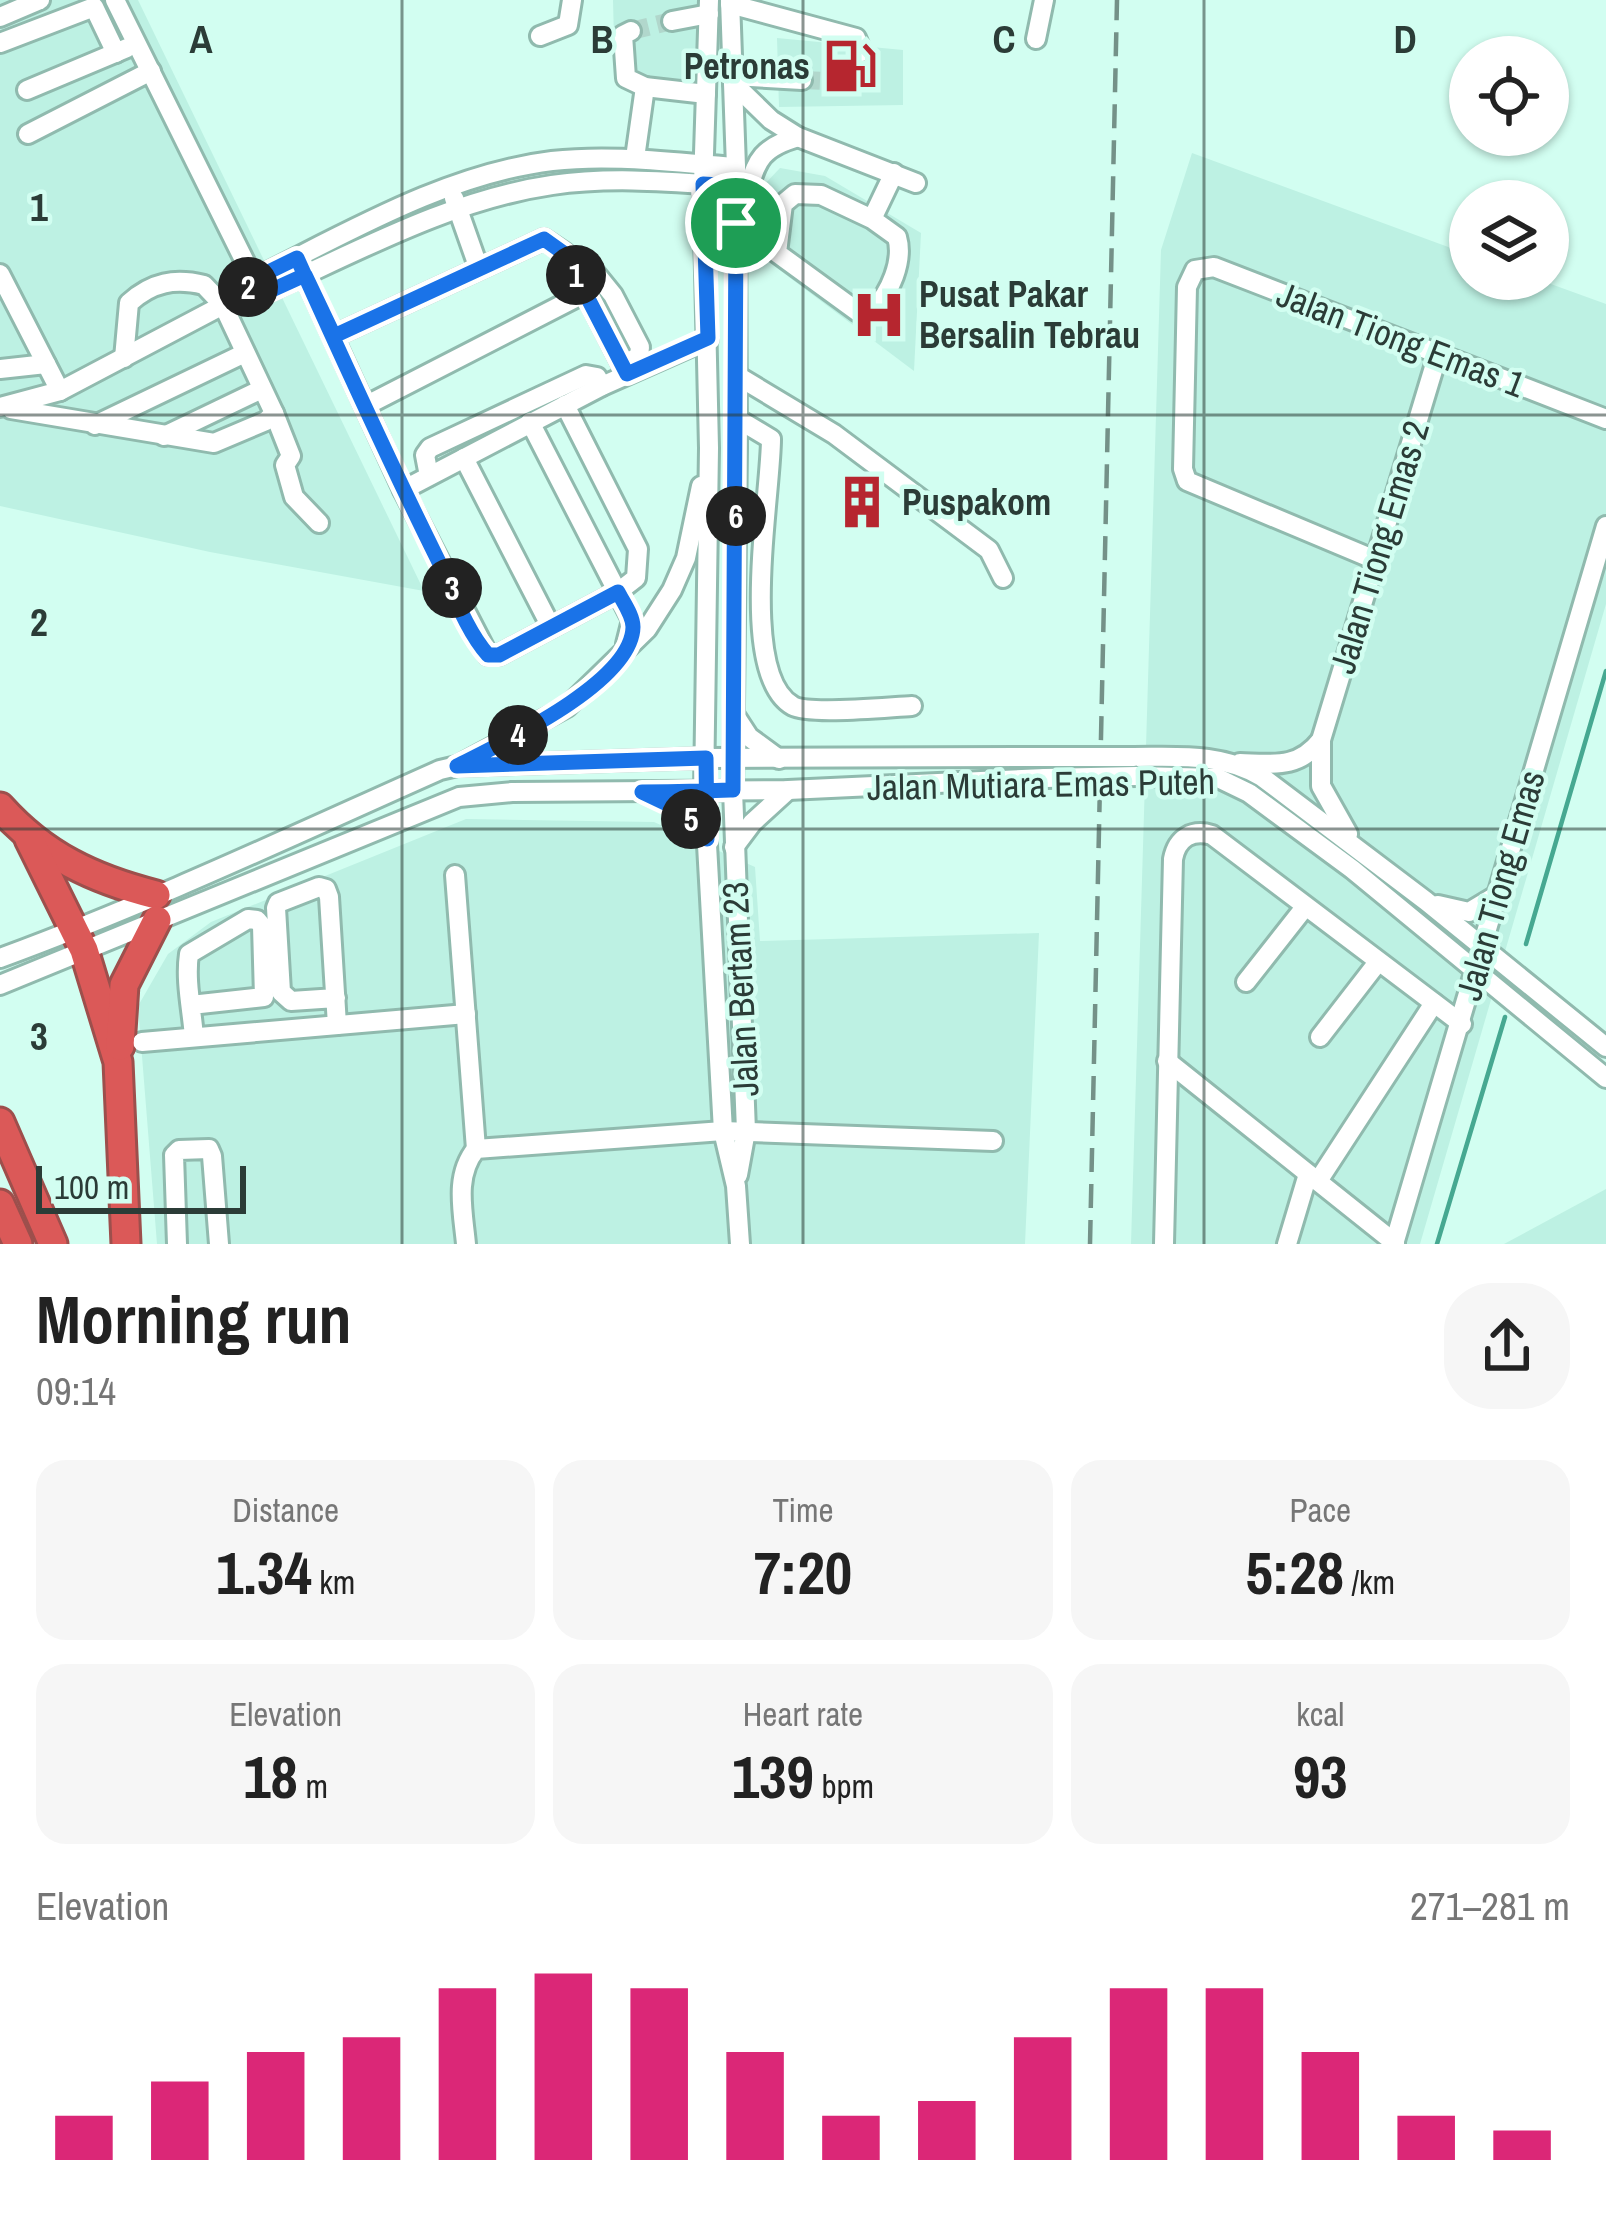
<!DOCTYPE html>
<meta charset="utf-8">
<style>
:root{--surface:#fff;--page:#f6f6f6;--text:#222;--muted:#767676;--accent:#db2777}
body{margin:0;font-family:"Archivo Narrow",sans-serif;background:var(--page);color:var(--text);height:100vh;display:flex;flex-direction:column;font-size:45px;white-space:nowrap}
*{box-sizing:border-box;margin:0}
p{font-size:39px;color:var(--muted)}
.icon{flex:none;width:66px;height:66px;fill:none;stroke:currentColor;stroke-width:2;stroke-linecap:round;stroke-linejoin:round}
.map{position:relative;height:1244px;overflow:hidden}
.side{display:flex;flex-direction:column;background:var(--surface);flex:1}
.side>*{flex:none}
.controls{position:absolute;left:1449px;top:36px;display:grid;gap:24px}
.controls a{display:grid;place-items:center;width:120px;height:120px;border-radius:50%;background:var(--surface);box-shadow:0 3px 9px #0004;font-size:60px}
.scale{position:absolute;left:36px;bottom:30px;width:210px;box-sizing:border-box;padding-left:12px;border:6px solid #2b3c37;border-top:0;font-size:33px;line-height:42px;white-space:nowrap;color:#2b3c37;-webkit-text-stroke:9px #d2fef1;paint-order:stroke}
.pin{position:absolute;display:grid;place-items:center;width:102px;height:102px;color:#fff;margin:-51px;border:6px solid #fff;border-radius:50%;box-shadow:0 3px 12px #0007}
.km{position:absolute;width:60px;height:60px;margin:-30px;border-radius:50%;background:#222;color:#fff;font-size:33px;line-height:60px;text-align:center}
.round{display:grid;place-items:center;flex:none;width:126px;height:126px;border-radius:48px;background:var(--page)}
.headline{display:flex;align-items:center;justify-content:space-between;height:204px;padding:0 36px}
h1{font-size:66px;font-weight:800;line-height:90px}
.metrics{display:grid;grid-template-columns:repeat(3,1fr);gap:18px;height:204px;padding:12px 36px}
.metrics div{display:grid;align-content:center;border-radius:30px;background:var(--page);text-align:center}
.metrics b{font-size:60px;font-weight:800}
.metrics small{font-size:33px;font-weight:400}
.metrics p{font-size:33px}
.chart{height:336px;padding:24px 36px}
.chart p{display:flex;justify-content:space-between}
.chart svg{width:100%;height:216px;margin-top:12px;stroke:var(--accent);stroke-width:6}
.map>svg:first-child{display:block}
.built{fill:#bdf1e3}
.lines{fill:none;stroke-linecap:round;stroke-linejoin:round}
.stream{stroke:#46a891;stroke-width:4.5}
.minor-tunnel{stroke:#b1d7cc;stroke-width:18;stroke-dasharray:18 9;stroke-linecap:butt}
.minor-casing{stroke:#90baae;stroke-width:24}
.highway-casing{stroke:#9d4f4c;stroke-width:33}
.minor{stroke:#fff;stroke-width:18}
.highway{stroke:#db5958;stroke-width:27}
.rail{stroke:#749188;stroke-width:4.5;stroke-dasharray:24 12;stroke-linecap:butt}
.minor-bridge-casing{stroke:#90baae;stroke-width:24;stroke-linecap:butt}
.minor-bridge{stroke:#fff;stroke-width:18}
.route-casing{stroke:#fff;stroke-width:24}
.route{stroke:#1a73e8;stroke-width:15}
.grid{fill:none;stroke:#2b3c37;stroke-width:3;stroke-opacity:0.55}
.labels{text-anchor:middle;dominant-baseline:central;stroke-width:9;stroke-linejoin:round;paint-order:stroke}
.poi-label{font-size:36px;font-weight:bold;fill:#2b3c37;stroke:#d2fef1;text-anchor:start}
.street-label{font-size:36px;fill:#2b3c37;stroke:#d2fef1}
.grid-label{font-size:39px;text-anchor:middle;font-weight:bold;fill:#2b3c37;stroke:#d2fef1;stroke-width:9;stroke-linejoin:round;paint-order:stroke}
</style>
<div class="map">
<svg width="1606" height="1244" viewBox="0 0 1606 1244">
<rect width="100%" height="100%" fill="#d2fef1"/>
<g class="built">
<path d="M0,0H138L424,591L210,552L0,506Z"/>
<path d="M613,0H699L698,81H615Z"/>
<path d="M777,38L903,50V105L779,107Z"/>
<path d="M1192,153L1470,255V279H1537L1606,304V604L1420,1244H1131L1161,250Z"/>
<path d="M780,168L825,176L921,233L914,371L765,259L761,188Z"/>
<path d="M466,819L654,822L755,867L760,941L1039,933L1025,1244H157L138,1006L168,954L211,922Z"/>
<path d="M1606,1189V1244H1504Z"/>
</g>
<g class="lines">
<g class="stream">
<path d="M1526,944L1606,671"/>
<path d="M1437,1244L1505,1017"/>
</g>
<g class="minor-tunnel">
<path d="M631,31L672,21"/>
<path d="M802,80L854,82L860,77L862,52"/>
</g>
<defs>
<g id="minor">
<path d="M115,0L257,286"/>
<path d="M709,0L703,184L709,448L704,791L723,1131L736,1186L740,1244"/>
<path d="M730,0L736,167L737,448L733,790L746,1131L738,1175"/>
<path d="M730,4L856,38L862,52"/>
<path d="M0,17L40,0"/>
<path d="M672,21L709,14"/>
<path d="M631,31L623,35L626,78L645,87L706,94"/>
<path d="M540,36L568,25L572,0"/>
<path d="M1036,39L1044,0"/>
<path d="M0,43L94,7L116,53"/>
<path d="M733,76L802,80"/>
<path d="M733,83L771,120L798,137L916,183"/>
<path d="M27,90L127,48"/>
<path d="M28,134L151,71"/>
<path d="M635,158L645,87"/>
<path d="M454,198L478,266"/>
<path d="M740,212C758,170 749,151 798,137"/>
<path d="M872,219L821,195L795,194L783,204L777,253L858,312L873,310C890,293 904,261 897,237L872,219L894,173"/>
<path d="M297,258L403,490L488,655H499L618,592L636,578L638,549L565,405"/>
<path d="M0,274L60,391"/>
<path d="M578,279L596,274L613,295L640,347L639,356L623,365"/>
<path d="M244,294L254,279C347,233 446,174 552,161C614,154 674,163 736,167"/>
<path d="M334,336L544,239L565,253L627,374"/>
<path d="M0,369L46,364"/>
<path d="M736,375L834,434L989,550L1003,578"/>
<path d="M367,405L585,293"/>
<path d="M0,407L60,391L244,294L261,295C355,253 449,200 552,185C612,176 674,182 735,186"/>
<path d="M11,409L214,443L266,421L274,413L223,305L204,285C175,278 152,282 129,303L124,358"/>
<path d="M274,413L291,456L285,465L294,497L319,523"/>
<path d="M736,418L771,439C771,495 737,675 793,706C810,715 889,707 912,706"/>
<path d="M530,422L632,620L626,644"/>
<path d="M95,425L245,353"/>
<path d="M164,436L262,389"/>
<path d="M464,458L551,627"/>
<path d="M429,476L425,455L430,448L586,375L597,377L602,386"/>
<path d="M403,490L602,386L708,339"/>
<path d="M1373,559L1187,481L1183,469L1187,287L1195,270L1214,267L1606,419"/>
<path d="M734,714L749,737L779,759"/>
<path d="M1134,757C1180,757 1221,753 1262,777L1426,901L1606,1047"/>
<path d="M1240,763C1274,764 1298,769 1321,740"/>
<path d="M461,764L567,707L647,629L672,590L686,558L701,486"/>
<path d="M1137,776L1218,778L1249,793L1352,869L1606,1078"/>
<path d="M651,795L686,813L707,839"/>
<path d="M1348,834L1321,786V740L1438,354"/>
<path d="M734,847L752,823L788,790"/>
<path d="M455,875L476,1149"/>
<path d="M1438,905L1469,912L1499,894"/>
<path d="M0,958C150,903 294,835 440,770L457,766L706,758L1046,757"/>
<path d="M1246,982L1305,907"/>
<path d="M0,985L459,797L512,792L788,790L1045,778"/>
<path d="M336,998L291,1001L281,992L276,908L278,903L319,887L326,889L329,897L337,1025"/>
<path d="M191,1005L264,997L262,926L257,920L248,919L189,954C185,981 192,1010 194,1037"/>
<path d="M1320,1037L1378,962"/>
<path d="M142,1042L466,1014"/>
<path d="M1167,1061L1395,1243"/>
<path d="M1318,1181L1434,1003"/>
<path d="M177,1244L174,1155L179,1150L209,1149L212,1156L219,1244"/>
<path d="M466,1244C463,1211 454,1176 476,1149L723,1131L993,1141"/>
<path d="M1164,1244L1173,859C1177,838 1192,829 1212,835L1462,1024"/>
<path d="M1287,1244L1308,1174"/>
<path d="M1394,1244L1606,526"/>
</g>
<g id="highway">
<path d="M0,807C44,856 93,879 156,895"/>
<path d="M29,839L84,950L118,1062L126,1244"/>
<path d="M120,1046L124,985L157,920"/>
<path d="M0,1122L53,1244"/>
<path d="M0,1204L18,1244"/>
</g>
</defs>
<use href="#minor" class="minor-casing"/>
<use href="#highway" class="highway-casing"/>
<use href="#minor" class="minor"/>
<use href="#highway" class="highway"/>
<path class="rail" d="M1090,1244L1117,0"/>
<defs>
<g id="minor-bridge">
<path d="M1046,757H1134"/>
<path d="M1045,778L1137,776"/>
</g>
</defs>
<use href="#minor-bridge" class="minor-bridge-casing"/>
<use href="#minor-bridge" class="minor-bridge"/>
</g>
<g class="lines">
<defs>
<path id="route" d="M736,223L735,186L703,184L708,338L627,374L565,254L544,239L334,336L305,275L261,295L244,294L254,279L297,258C342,358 388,459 437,558C452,589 465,629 488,655H499L618,592C623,602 633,615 633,627C632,683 500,744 457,766L706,758L707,839L686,813L642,792C672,792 702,791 733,790L736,223"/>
</defs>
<use href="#route" class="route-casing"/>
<use href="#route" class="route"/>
</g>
<path class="grid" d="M402,0V1244M803,0V1244M1204,0V1244M0,415H1606M0,829H1606"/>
<defs>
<symbol id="fuel-bare" viewBox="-9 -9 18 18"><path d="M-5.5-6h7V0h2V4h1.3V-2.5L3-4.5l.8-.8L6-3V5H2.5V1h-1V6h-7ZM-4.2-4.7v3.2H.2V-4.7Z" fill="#b6262f" stroke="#d2fef1" stroke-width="2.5" paint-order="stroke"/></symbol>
<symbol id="hospital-bare" viewBox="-9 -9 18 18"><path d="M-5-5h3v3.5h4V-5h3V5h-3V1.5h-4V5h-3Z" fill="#b6262f" stroke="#d2fef1" stroke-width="2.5" paint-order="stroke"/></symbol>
<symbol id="building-bare" viewBox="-9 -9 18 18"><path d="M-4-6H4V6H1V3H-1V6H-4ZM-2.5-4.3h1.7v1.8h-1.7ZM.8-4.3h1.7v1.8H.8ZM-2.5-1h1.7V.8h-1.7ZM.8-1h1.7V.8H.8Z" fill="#b6262f" stroke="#d2fef1" stroke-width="2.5" paint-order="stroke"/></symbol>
</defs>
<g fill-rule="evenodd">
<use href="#fuel-bare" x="812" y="28" width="76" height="76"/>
<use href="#hospital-bare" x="841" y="277" width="76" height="76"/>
<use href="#building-bare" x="824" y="464" width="76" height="76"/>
</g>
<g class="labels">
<g class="poi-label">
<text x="810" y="66" text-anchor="end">Petronas</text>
<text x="919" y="294">Pusat Pakar<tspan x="919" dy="41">Bersalin Tebrau</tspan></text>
<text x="902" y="502">Puspakom</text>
</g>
<g class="street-label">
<text transform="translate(1401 339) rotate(21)">Jalan Tiong Emas 1</text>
<text transform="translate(1379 547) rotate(-73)">Jalan Tiong Emas 2</text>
<text transform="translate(1041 784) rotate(-1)">Jalan Mutiara Emas Puteh</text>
<text transform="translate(1500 885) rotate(-74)">Jalan Tiong Emas</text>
<text transform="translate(740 989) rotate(-93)">Jalan Bertam 23</text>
</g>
</g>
<g class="grid-label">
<text x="201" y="53">A</text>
<text x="602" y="53">B</text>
<text x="1004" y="53">C</text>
<text x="1405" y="53">D</text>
<text x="39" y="221">1</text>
<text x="39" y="636">2</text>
<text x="39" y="1050">3</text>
</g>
</svg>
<div class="controls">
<a><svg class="icon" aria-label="locate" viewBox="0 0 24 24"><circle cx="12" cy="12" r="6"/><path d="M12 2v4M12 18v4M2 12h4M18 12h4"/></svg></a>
<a><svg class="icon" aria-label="layers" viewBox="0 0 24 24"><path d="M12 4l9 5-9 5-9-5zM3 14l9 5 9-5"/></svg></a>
</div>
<div class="scale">100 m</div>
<div class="pin" style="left:736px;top:223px;background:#1e9e55"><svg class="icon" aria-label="arrive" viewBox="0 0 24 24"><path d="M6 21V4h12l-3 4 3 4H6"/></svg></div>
<b class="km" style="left:576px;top:275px">1</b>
<b class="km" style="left:248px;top:287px">2</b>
<b class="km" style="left:452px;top:588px">3</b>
<b class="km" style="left:518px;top:735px">4</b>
<b class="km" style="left:691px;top:819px">5</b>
<b class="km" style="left:736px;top:516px">6</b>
</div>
<section class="side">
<div class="headline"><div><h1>Morning run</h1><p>09:14</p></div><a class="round"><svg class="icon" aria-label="share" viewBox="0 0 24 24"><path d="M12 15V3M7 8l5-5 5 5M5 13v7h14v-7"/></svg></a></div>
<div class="metrics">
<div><p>Distance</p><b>1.34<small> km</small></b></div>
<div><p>Time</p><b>7:20</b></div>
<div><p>Pace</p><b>5:28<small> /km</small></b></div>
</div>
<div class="metrics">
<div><p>Elevation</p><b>18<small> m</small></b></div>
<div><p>Heart rate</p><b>139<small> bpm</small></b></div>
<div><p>kcal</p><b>93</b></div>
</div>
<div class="chart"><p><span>Elevation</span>271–281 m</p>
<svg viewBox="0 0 160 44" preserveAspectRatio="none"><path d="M5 44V35M15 44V28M25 44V22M35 44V19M45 44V9M55 44V6M65 44V9M75 44V22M85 44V35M95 44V32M105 44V19M115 44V9M125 44V9M135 44V22M145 44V35M155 44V38"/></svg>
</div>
</section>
